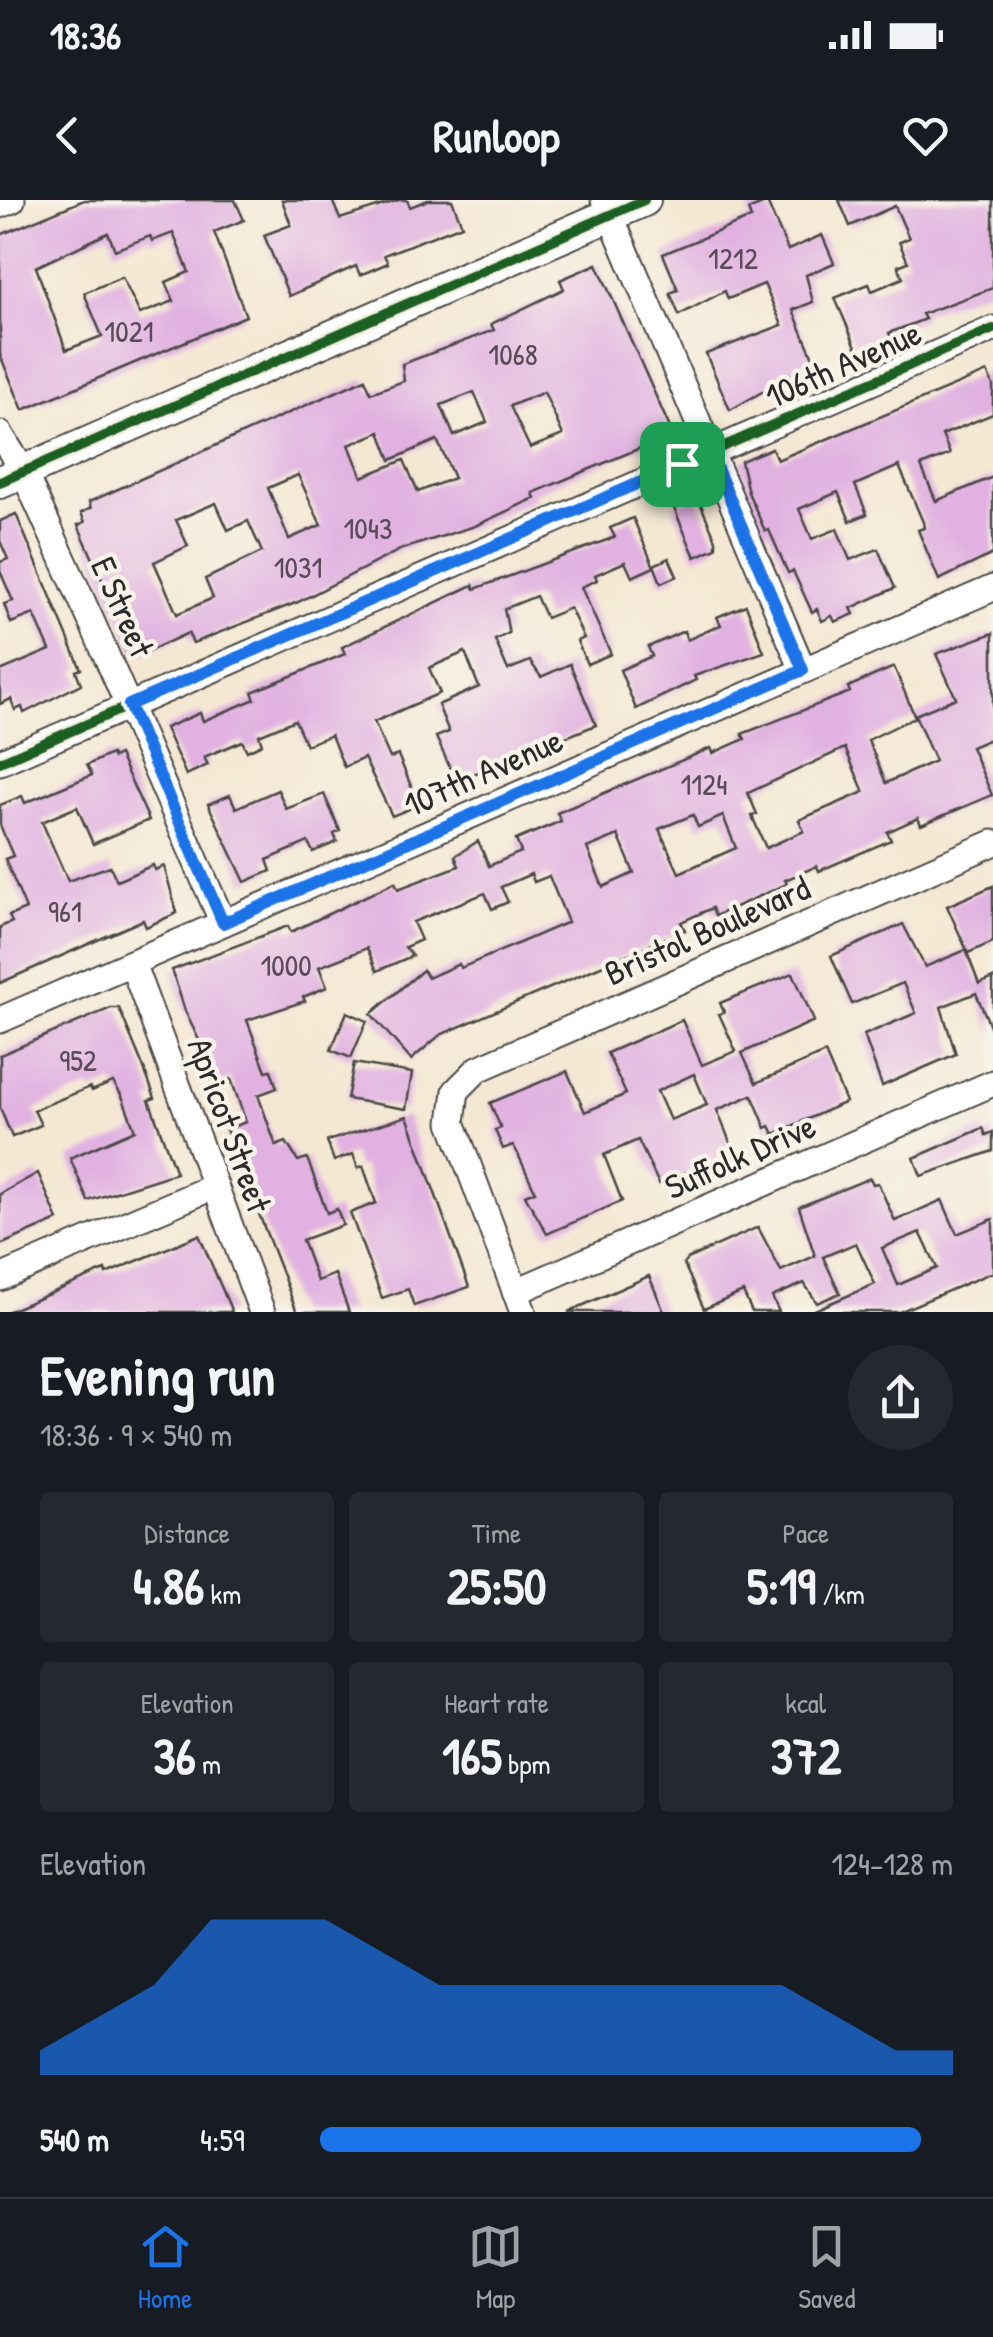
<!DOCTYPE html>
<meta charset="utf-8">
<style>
:root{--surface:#171b24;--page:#242831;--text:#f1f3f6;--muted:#9ea1a6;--line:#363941;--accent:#1a73e8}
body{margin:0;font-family:"Patrick Hand",sans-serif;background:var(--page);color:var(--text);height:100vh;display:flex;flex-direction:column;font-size:38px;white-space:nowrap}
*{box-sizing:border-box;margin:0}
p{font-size:32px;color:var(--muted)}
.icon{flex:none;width:55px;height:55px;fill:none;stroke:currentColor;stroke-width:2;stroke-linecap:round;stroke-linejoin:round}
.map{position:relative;height:1112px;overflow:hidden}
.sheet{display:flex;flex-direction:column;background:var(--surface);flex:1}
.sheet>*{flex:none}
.pin{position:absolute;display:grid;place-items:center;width:85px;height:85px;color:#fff;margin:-42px;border-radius:20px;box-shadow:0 5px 15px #0006}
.round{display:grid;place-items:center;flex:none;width:105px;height:105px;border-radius:52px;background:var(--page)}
.head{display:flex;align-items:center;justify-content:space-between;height:170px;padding:0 40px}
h1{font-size:55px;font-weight:800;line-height:75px}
.figures{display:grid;grid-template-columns:repeat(3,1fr);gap:15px;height:170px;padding:10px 40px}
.figures div{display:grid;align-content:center;border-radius:10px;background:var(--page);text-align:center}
.figures b{font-size:50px;font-weight:800}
.figures small{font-size:28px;font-weight:400}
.figures p{font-size:28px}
.chart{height:280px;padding:20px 40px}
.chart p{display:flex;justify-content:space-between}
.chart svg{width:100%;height:180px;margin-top:10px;fill:var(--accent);opacity:.7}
ul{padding:0 40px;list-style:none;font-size:32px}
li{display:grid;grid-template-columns:160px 120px 1fr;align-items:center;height:75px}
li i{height:25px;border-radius:12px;background:var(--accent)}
.status{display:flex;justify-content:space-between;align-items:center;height:70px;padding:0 50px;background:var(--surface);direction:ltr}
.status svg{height:28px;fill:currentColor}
header{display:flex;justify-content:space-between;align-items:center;height:130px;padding:0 40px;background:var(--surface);font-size:45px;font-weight:800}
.menu{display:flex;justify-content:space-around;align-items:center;height:140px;border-top:2px solid var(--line);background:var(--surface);font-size:28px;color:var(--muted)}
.menu a{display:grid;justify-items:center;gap:5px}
.menu .selected{color:var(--accent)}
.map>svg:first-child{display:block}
.building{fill:#e1b1e1;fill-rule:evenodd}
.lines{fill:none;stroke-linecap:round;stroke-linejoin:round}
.minor-casing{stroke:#494744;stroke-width:29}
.tertiary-casing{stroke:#494744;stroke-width:36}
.minor{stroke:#fff;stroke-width:25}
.tertiary{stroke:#fff;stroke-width:32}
.cycleway-casing{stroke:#f7f3e8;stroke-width:16}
.cycleway{stroke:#1b5e20;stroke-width:10}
.route-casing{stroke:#fff;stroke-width:20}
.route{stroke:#1a73e8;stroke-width:12}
.labels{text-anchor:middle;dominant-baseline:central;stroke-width:9;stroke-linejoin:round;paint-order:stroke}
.number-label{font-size:30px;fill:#584c58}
.street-label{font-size:35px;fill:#2b2b2b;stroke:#f7f3e8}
</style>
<div class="status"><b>18:36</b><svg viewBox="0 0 49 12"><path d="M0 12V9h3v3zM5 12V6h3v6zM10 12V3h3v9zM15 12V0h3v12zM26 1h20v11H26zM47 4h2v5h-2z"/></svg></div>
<header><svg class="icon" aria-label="back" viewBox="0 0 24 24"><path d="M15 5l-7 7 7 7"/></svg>Runloop<svg class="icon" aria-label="heart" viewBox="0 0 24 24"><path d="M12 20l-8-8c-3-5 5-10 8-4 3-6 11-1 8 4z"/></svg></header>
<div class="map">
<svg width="993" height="1112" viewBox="0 0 993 1112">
<rect width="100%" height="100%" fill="#f7f3e8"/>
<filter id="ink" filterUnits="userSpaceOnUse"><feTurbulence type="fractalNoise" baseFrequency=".01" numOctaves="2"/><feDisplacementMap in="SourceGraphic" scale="20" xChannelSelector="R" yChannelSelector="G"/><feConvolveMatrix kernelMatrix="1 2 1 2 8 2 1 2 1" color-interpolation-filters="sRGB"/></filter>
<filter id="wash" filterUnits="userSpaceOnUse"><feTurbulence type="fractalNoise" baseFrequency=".0048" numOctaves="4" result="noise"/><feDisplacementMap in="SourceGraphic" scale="40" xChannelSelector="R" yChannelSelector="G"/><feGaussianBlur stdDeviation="2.25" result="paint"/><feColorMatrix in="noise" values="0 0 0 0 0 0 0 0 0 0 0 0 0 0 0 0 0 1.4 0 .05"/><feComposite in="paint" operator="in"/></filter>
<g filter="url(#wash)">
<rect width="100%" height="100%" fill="#f4e8d3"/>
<g id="blocks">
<g class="building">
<path d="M84,0H235L244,20L214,32L246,116L23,210L0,155V35ZM108,33L115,50L150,36L152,41L173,33L189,72L166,82L174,101L140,114L122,77L84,93L102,136L66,150L36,67Z"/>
<path d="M282,0H332L340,19L399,0H407L410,7L428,0H452L462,25L384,55L388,63L360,75L356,66L289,96L264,35L291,25Z"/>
<path d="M839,0H993V88L922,114L925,119L889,133L893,142L860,156L835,98L869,84L872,91L903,78L898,66L908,62L899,42L909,38L895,6L850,26Z"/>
<path d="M767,2L788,50L822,35L834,63L806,75L813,102L793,110L819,172L795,183L792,175L730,210L706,154L782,125L764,84L728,99L725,91L679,115L670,93L678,90L663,54L751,18L748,10Z"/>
<path d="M597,64L670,228L661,231L664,238L533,293L535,298L475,326L402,349L298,402L193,443L188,433L136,457L78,325L85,322L81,313L91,308L89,302L365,179L371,193L404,181L402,164L494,130L491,124L564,89L560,80ZM474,192L487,222L454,236L441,205ZM544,192L563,235L530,248L510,206ZM380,232L391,260L437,240L454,278L418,292L404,260L362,277L349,245ZM298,275L321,325L289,339L268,288ZM216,303L228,330L248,321L262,352L205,379L213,398L177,414L154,362L188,346L176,320Z"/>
<path d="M987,172L993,185V214L942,235L950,254L921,266L936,301L993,277V354L939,380L918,330L924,328L923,322L899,266L855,285L867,314L850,321L838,292L799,309L812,339L837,329L850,360L878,349L895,388L851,408L854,414L835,422L832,416L822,421L817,409L812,412L793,371L788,373L769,330L765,331L748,292L741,261L772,248L777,260Z"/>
<path d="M697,296L716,340V348L695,357L673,306Z"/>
<path d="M16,314L81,469L76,471L81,484L24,513L22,507L15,510L11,499L0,504V471L50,450L34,414L11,423L4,404L13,401L0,371V362L8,359L0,341V321Z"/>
<path d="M633,318L654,367L632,377L625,362L595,375L597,380L581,387L611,454L587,464L577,441L584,438L570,408L546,418L536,396L504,409L509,433L495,440L508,470L530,461L541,477L570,464L596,525L456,581L436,537L449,532L438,505L479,487L465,452L429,468L440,493L374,522L390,558L398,555L419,605L392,616L364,558L344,567L331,535L306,545L295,520L259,535L262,544L247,551L242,541L204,557L208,565L186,575L165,528L200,513L203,521L255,499L252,492L345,454L342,447L473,385L475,389L615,337L610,328Z"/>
<path d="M669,358L677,376L661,383L654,365Z"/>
<path d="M746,405L764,452L694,476L696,480L636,509L620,470L652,456L648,447L684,431L687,440L721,425L717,417Z"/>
<path d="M993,433V538L971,547L992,595L921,625L918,618L887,632L891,640L819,671L817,666L785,680L787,684L715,716L712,708L681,722L685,730L440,835L411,860L371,814L423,770L428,778L459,764L461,768L568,722L549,676L534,682L531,674L501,687L508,702L492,709L485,693L413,722L421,740L405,747L412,756L377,771L367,748L319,767L327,787L303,797L305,801L247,820L266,871L271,870L277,888L258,895L276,946L286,942L298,961L307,958L327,1013L337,1009L343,1025L302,1040L317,1081L335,1074L349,1112H297L226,929L246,922L231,879L214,885L205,862L209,861L185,811L172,770L288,726L291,732L395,682L398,689L459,666L455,656L478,641L489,666L521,652L516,640L561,621L557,613L711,548L713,553L745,539L742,534L850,492L848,487L894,467L915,517L868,540L886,583L935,561L915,515L956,498L936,454ZM845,548L864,592L799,620L804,631L766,648L752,616L757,614L748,593ZM693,615L698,627L723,616L736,648L679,673L659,629ZM618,635L634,673L603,687L587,648Z"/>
<path d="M111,554L113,558L119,555L149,620L93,644L77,607L42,622L68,681L110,666L117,681L153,665L155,670L164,666L177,713L146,727L143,720L0,783V727L12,722L9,716L26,709L5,659L13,656L0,625V605L22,596L25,603L92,575L87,565Z"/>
<path d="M278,590L286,609L324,594L340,631L334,634L337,642L313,652L308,642L267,660L271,671L245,682L208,604L230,595L236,608Z"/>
<path d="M993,686V742L968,753L947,706Z"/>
<path d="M903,724L925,767L966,750L979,784L993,778V833L976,793L941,807L956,854L882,886L864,835L916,813L903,783L852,804L831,756Z"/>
<path d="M793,773L814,821L742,853L756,883L825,853L846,902L774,934L770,926L766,928L752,895L717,910L734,952L659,984L638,940L604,955L622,1001L547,1034L525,995L535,991L517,952L513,945L503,949L495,930L501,928L490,903L567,871L585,912L626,894L607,853L682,820L702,865L736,851L719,814L724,812L720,803ZM694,874L707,905L670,920L657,891Z"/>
<path d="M111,808H119L143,866L155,898L149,900L176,973L88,1001L70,958L135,930L122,896L113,882L92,891L90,887L34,910L41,925L12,937L0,908V855Z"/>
<path d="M347,812L367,821L351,858L331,850Z"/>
<path d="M354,863L412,873L406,909L347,899Z"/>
<path d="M407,916L469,1087L414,1106L408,1089L382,1098L350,1013L376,1003L363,966L358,968L353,954L334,961L327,941Z"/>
<path d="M983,928L986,935L993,932V951L921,976L914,958Z"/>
<path d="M38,973L58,1020L0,1045V994Z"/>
<path d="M870,978L873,984L878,983L895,1021L942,1000L957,1034L993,1019V1072L899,1112H810L875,1084L856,1043L823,1057L840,1093L817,1103L804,1083L772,1097L779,1112H752L743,1092L704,1109L684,1064L687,1059L758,1027L781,1071L799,1063L815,1056L799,1007ZM920,1032L937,1068L898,1085L882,1048Z"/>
<path d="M199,1035L232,1112H7L105,1070L106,1074Z"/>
<path d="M649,1076L664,1112H568Z"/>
</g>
</g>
</g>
<g filter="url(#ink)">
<use href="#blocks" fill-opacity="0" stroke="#494744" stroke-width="2.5"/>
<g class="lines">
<defs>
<g id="minor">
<path d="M604,0L803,470"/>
<path d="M0,5L12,0"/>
<path d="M0,234L23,271L93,425L223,723"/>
<path d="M0,562L993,129"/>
<path d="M132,763L262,1112"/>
<path d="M0,820L993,388"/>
<path d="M0,1078L215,986"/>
<path d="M515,1092L993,883"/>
<path d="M523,1112L452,922L456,891L478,869L993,643"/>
</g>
<path id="tertiary" d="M0,282L644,0"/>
</defs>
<use href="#minor" class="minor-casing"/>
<use href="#tertiary" class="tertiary-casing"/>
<use href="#minor" class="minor"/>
<use href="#tertiary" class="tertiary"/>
<defs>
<g id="cycleway">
<path d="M0,282L644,0"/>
<path d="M0,562L993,129"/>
</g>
</defs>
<use href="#cycleway" class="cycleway-casing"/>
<use href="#cycleway" class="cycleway"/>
</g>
</g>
<g class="lines" filter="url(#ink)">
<defs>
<path id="route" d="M710,252L803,470L223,723L129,505Z"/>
</defs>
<use href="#route" class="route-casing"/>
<use href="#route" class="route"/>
</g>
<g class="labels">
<g class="number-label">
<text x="733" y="58">1212</text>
<text x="129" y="131">1021</text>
<text x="513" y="154">1068</text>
<text x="368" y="328">1043</text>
<text x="298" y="367">1031</text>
<text x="704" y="584">1124</text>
<text x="65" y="711">961</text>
<text x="286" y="765">1000</text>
<text x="78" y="860">952</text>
</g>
<g class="street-label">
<text transform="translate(843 164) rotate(-24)">106th Avenue</text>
<text transform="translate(123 407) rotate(66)">E Street</text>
<text transform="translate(483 572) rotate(-24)">107th Avenue</text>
<text transform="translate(707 730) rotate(-24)">Bristol Boulevard</text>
<text transform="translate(230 925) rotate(70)">Apricot Street</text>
<text transform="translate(740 956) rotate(-24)">Suffolk Drive</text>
</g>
</g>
</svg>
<div class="pin" style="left:682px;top:264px;background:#1e9e55"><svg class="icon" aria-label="arrive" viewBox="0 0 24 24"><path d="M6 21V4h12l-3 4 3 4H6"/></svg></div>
</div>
<section class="sheet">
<div class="head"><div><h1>Evening run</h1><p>18:36 · 9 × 540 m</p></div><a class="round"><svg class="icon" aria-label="share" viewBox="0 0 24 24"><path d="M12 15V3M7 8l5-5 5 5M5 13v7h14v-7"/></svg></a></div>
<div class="figures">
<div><p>Distance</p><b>4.86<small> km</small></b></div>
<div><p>Time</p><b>25:50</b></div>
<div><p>Pace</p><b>5:19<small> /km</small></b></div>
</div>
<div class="figures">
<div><p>Elevation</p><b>36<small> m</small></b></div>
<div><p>Heart rate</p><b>165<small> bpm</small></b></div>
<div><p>kcal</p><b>372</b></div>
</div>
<div class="chart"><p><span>Elevation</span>124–128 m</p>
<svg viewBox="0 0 160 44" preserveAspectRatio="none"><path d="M0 44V38L10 30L20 22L30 6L40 6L50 6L60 14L70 22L80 22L90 22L100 22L110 22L120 22L130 22L140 30L150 38L160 38V44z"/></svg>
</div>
<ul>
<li><b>540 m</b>4:59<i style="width:95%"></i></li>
</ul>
</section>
<nav class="menu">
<a class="selected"><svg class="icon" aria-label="home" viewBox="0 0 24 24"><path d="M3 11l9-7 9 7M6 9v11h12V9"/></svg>Home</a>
<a><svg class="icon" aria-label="map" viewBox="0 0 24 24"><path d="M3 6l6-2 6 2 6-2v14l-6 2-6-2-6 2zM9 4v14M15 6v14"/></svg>Map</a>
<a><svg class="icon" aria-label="saved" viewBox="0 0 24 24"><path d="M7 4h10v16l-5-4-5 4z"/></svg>Saved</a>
</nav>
